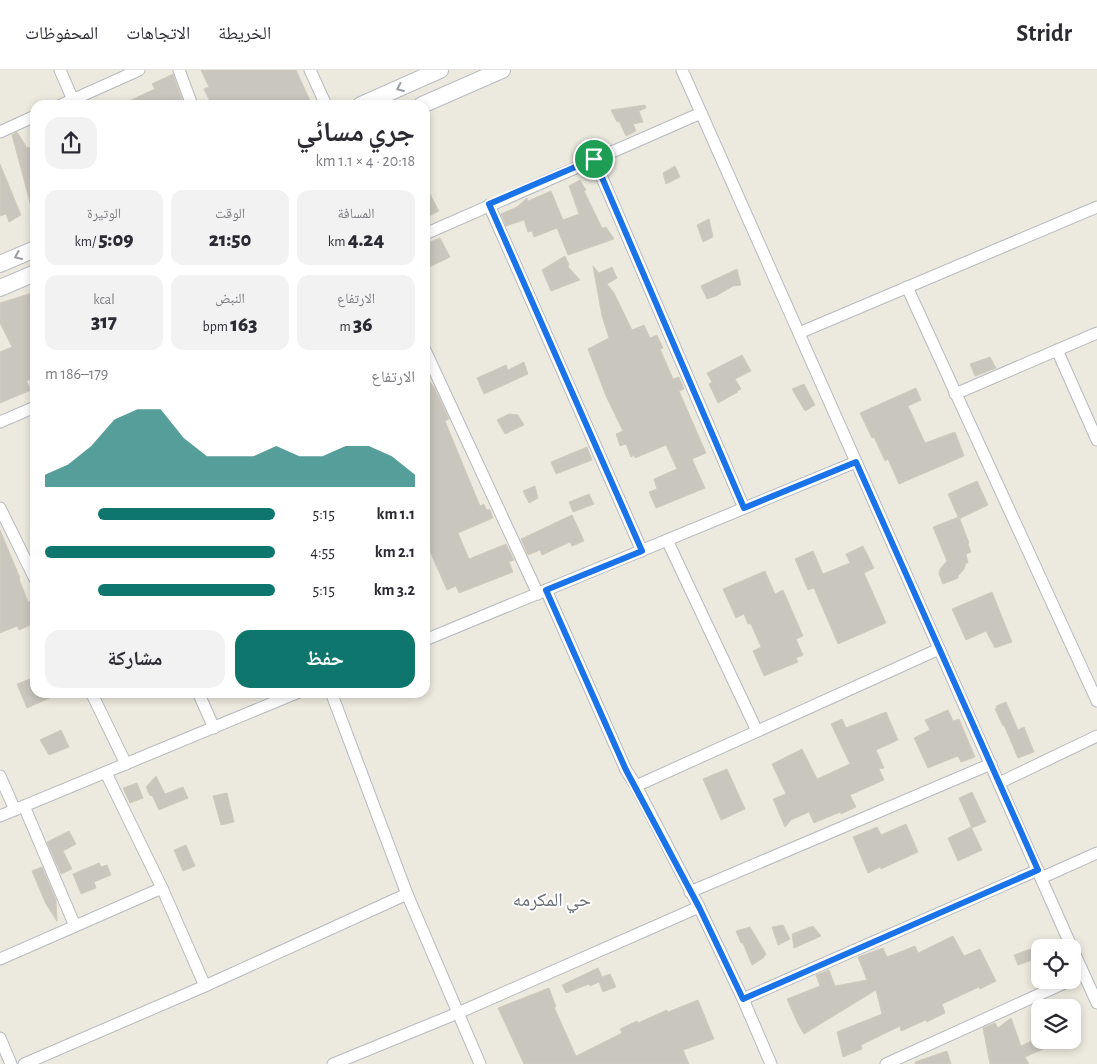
<!DOCTYPE html>
<html lang="ar">
<meta charset="utf-8">
<style>
:root{--surface:#fff;--page:#f2f2f3;--text:#2b2b33;--muted:#7c7c81;--line:#e1e1e2;--accent:#0f766e}
body{margin:0;font-family:"Alegreya Sans","Noto Naskh Arabic",sans-serif;background:var(--page);color:var(--text);direction:rtl;height:100vh;display:flex;flex-direction:column;font-size:19px;white-space:nowrap}
*{box-sizing:border-box;margin:0}
p{font-size:16px;color:var(--muted)}
.icon{flex:none;width:28px;height:28px;fill:none;stroke:currentColor;stroke-width:2;stroke-linecap:round;stroke-linejoin:round}
.map{position:relative;flex:1;overflow:hidden;direction:ltr}
.sheet{position:absolute;left:30px;top:30px;width:400px;height:598px;display:flex;flex-direction:column;background:var(--surface);border-radius:15px;box-shadow:0 2px 8px #0003;direction:rtl}
.sheet>*{flex:none}
.buttons{position:absolute;left:1031px;top:869px;display:grid;gap:10px}
.buttons a{display:grid;place-items:center;width:50px;height:50px;border-radius:10px;background:var(--surface);box-shadow:0 2px 8px #0003;font-size:25px}
.pin{position:absolute;display:grid;place-items:center;width:42px;height:42px;color:#fff;margin:-21px;border:2px solid #fff;border-radius:50%;box-shadow:0 1px 5px #0007}
.round{display:grid;place-items:center;flex:none;width:52px;height:52px;border-radius:15px;background:var(--page)}
.headline{display:flex;align-items:center;justify-content:space-between;height:85px;padding:0 15px}
h1{font-size:28px;font-weight:800;line-height:38px}
.metrics{display:grid;grid-template-columns:repeat(3,1fr);gap:8px;height:85px;padding:5px 15px}
.metrics div{display:grid;align-content:center;border-radius:12px;background:var(--page);text-align:center}
.metrics b{font-size:21px;font-weight:800}
.metrics small{font-size:14px;font-weight:400}
.metrics p{font-size:14px}
.chart{height:140px;padding:10px 15px}
.chart p{display:flex;justify-content:space-between}
.chart svg{width:100%;height:90px;margin-top:5px;fill:var(--accent);opacity:.7}
.action{display:flex;gap:10px;margin-top:auto;padding:10px 15px}
.action a{flex:1;height:58px;border-radius:15px;background:var(--accent);color:#fff;font-size:20px;font-weight:800;line-height:58px;text-align:center}
.action a+a{background:var(--page);color:var(--text)}
ul{padding:0 15px;list-style:none;font-size:16px}
li{display:grid;grid-template-columns:80px 60px 1fr;align-items:center;height:38px}
li i{height:12px;border-radius:6px;background:var(--accent)}
header{display:flex;align-items:center;gap:30px;box-sizing:border-box;height:70px;padding:0 25px;background:var(--surface);border-bottom:1px solid var(--line)}
header strong{font-size:24px}
nav{display:flex;gap:28px;margin-inline-start:auto;font-size:18px}
.map>svg:first-child{display:block}
.building{fill:#c9c6bd;stroke:#d1cbbc}
.lines{fill:none;stroke-linecap:round;stroke-linejoin:round}
.street-casing{stroke:#b6b9bf;stroke-width:13}
.secondary-casing{stroke:#b7bbc2;stroke-width:18}
.street{stroke:#fff;stroke-width:11}
.secondary{stroke:#fff;stroke-width:16}
.oneway{stroke:#9a9da0}
.route-casing{stroke:#fff;stroke-width:10}
.route{stroke:#1a73e8;stroke-width:6}
.labels{text-anchor:middle;dominant-baseline:central;stroke-width:4;stroke-linejoin:round;paint-order:stroke}
.neighbourhood-label{font-size:19px;fill:#686d73;stroke:#fff}
</style>
<header>
<strong>Stridr</strong>
<nav><a>الخريطة</a><a>الاتجاهات</a><a>المحفوظات</a></nav>
</header>
<div class="map">
<svg width="1097" height="994" viewBox="0 0 1097 994">
<rect width="100%" height="100%" fill="#ece9de"/>
<g class="building">
<path d="M201,0H296L312,35H212L204,19L209,17Z"/>
<path d="M173,4L184,35H120L155,19L152,14Z"/>
<path d="M645,35L646,38L639,41L643,52L633,54L636,61L626,66L619,51L617,52L611,40Z"/>
<path d="M17,62L27,78L35,76V136H31L12,65Z"/>
<path d="M0,94L21,145L9,152L6,144L0,146Z"/>
<path d="M675,96L680,107L666,114L663,103Z"/>
<path d="M580,110L586,120L584,121L602,158L606,157L614,169L568,185L557,158L534,167L532,161L528,162L524,150L506,156L501,144L517,137L527,128L528,131L551,121L563,150L579,144L569,116Z"/>
<path d="M425,115L439,141L425,148Z"/>
<path d="M709,149L713,167L703,172L697,155Z"/>
<path d="M440,168L450,187L425,199V174Z"/>
<path d="M565,186L569,195L568,197L580,210L551,221L542,200Z"/>
<path d="M593,196L599,203L612,197L617,208L607,214L614,223L632,260L644,255L650,268L657,265L663,278L660,279L673,309L679,307L684,319L679,321L706,383L692,389L705,418L656,438L649,422L657,419L654,409L677,399L666,375L635,388L634,385L631,387L626,374L620,376L616,364L623,361L606,326L588,279L609,268L602,246Z"/>
<path d="M737,199L741,215L733,216L716,226L707,229L701,216Z"/>
<path d="M35,222V307L26,311L31,320L0,333V282L12,277L0,253V233Z"/>
<path d="M742,285L751,301L735,309L741,319L737,321L738,322L718,333L709,314L712,312L707,303Z"/>
<path d="M990,287L996,298L975,306L970,294Z"/>
<path d="M524,292L528,304L484,324L477,308L506,295L508,300Z"/>
<path d="M425,305L435,319L449,349L445,351L480,436L484,434L486,439L490,440L493,448L458,463L469,489L506,474L514,490L509,492L513,502L459,523L456,516L447,520L425,470Z"/>
<path d="M804,314L815,335L805,341L792,319Z"/>
<path d="M916,318L921,330L908,336L925,373L955,362L964,386L899,414L888,389L885,391L874,367L872,368L860,343Z"/>
<path d="M509,344L518,345L524,355L505,364L497,350Z"/>
<path d="M587,377L592,390L556,404L551,392Z"/>
<path d="M977,411L988,435L959,449L948,424Z"/>
<path d="M535,416L538,428L529,433L523,421Z"/>
<path d="M589,424L594,434L573,442L569,432Z"/>
<path d="M572,445L584,471L572,476L570,472L542,485L540,480L528,485L521,469Z"/>
<path d="M959,447L969,473L968,474L971,482L966,484L968,493H966L964,499L958,506V508L943,514L939,504L940,499L947,491L933,457Z"/>
<path d="M0,460L20,508L19,509L28,532L35,530V553L19,560L17,556L0,563Z"/>
<path d="M863,476L874,498L864,503L886,553L838,574L814,518L808,520L795,489L813,481L823,504L850,493L846,484Z"/>
<path d="M765,501L775,524L783,520L803,566L796,569L803,585L796,588L798,592L764,606L753,581L761,577L751,554H748L744,544L736,548L723,519Z"/>
<path d="M992,522L1012,572L995,578L986,561L966,570L952,539Z"/>
<path d="M35,607V622H63L27,638L17,614Z"/>
<path d="M1006,632L1018,660L1024,657L1034,682L1018,688L1004,655L1003,656L995,639L997,638L996,636Z"/>
<path d="M948,640L953,651L959,649L975,687L961,692L958,686L928,698L914,668L930,660L925,650Z"/>
<path d="M886,642L898,670L876,680L884,698L879,699L884,710L850,725L856,737L841,744L840,742L814,753L809,742L791,750L785,757L773,729L786,724L772,694L802,679L817,709L850,694L831,654L842,649L846,658Z"/>
<path d="M61,660L69,677L49,685L40,670Z"/>
<path d="M727,699L745,739L721,750L703,709Z"/>
<path d="M156,706L165,724L183,717L188,728L159,740L152,725L150,726L146,717Z"/>
<path d="M137,713L143,728L130,733L123,718Z"/>
<path d="M972,722L986,752L972,758L959,728Z"/>
<path d="M227,723L234,752L221,755L213,726Z"/>
<path d="M906,754L918,782L881,799L880,797L868,803L853,767L877,757L881,765Z"/>
<path d="M971,757L982,780L958,791L948,768Z"/>
<path d="M69,761L76,774L63,781L72,799L61,804L47,772Z"/>
<path d="M186,775L195,796L183,801L174,780Z"/>
<path d="M99,793L101,797L107,795L111,805L94,812L96,818L81,824L73,804Z"/>
<path d="M42,797L56,830L57,851L46,834L32,801Z"/>
<path d="M783,855L790,869L778,875L772,857Z"/>
<path d="M813,856L821,866L794,878L792,864Z"/>
<path d="M750,857L766,884L763,888L752,895L743,873H741L736,861Z"/>
<path d="M953,866L964,886L980,879L996,911L980,919L979,917L942,934L945,943L927,952L926,950L901,961L900,956L861,975L862,979L843,987L837,962L882,944L876,920L804,964L798,954L787,929L820,916L816,905L829,900L835,916L867,910L858,887L883,878L887,887L915,876L918,883Z"/>
<path d="M1031,879L1035,889L1018,895L1014,885Z"/>
<path d="M598,898L602,907L610,904L616,917L603,922L599,912L590,916L589,914L566,923L562,915Z"/>
<path d="M549,918L556,937H554L576,986L622,963L620,959L637,951L638,953L667,940L668,942L698,930L714,969L683,980L689,994H524L498,938Z"/>
<path d="M1011,948L1021,976L1034,970H1064L1025,987L1029,994H990L983,958L995,953L998,958Z"/>
<path d="M947,981L951,994H915V992Z"/>
</g>
<g class="lines">
<defs>
<g id="street">
<path d="M60,0L73,30"/>
<path d="M179,0L192,35"/>
<path d="M310,0L326,35"/>
<path d="M682,0L1072,878"/>
<path d="M61,35L139,0"/>
<path d="M0,62L35,46"/>
<path d="M594,89L744,438"/>
<path d="M489,135L642,481"/>
<path d="M425,164L701,43"/>
<path d="M907,217L1097,631"/>
<path d="M799,263L1097,137"/>
<path d="M425,280L538,524"/>
<path d="M1057,280L1097,370"/>
<path d="M955,324L1097,263"/>
<path d="M0,352L35,337"/>
<path d="M0,438L35,509"/>
<path d="M667,470L757,661"/>
<path d="M546,520L626,700L636,716L939,579"/>
<path d="M425,570L856,392"/>
<path d="M91,622L126,694"/>
<path d="M198,622L214,658"/>
<path d="M331,622L407,824L480,994"/>
<path d="M106,703L162,818L205,916"/>
<path d="M0,706L15,740"/>
<path d="M999,713L1097,666"/>
<path d="M636,716L699,837L743,929L771,994"/>
<path d="M24,736L75,856"/>
<path d="M0,746L299,622"/>
<path d="M1041,808L1097,783"/>
<path d="M690,822L991,694"/>
<path d="M1072,878L1097,933"/>
<path d="M0,889L162,818"/>
<path d="M743,929L1038,800"/>
<path d="M0,968L11,994"/>
<path d="M24,994L205,916L407,824"/>
<path d="M333,994L458,943L699,837"/>
<path d="M886,994L1071,910"/>
</g>
<g id="secondary">
<path d="M361,35L440,0"/>
<path d="M422,35L502,0"/>
<path d="M0,194L35,179"/>
<path d="M0,218L35,203"/>
</g>
</defs>
<use href="#street" class="street-casing"/>
<use href="#secondary" class="secondary-casing"/>
<use href="#street" class="street"/>
<use href="#secondary" class="secondary"/>
</g>
<defs><path id="oneway-chevron" d="M-2-3.5L2.5 0L-2 3.5" fill="none" stroke-width="1.6" stroke-linecap="round" stroke-linejoin="round" transform="scale(1.25)"/></defs>
<g class="oneway">
<use href="#oneway-chevron" transform="translate(400 18) rotate(156)"/>
<use href="#oneway-chevron" transform="translate(18 186) rotate(156)"/>
</g>
<g class="lines">
<defs>
<path id="route" d="M594,89L744,438L856,392L1038,800L743,929L699,837L626,700L546,520L642,481L489,134Z"/>
</defs>
<use href="#route" class="route-casing"/>
<use href="#route" class="route"/>
</g>
<g class="labels">
<g class="neighbourhood-label">
<text x="552" y="830">حي المكرمه</text>
</g>
</g>
</svg>
<div class="buttons">
<a><svg class="icon" aria-label="locate" viewBox="0 0 24 24"><circle cx="12" cy="12" r="6"/><path d="M12 2v4M12 18v4M2 12h4M18 12h4"/></svg></a>
<a><svg class="icon" aria-label="layers" viewBox="0 0 24 24"><path d="M12 4l9 5-9 5-9-5zM3 14l9 5 9-5"/></svg></a>
</div>
<div class="pin" style="left:594px;top:89px;background:#1e9e55"><svg class="icon" aria-label="arrive" viewBox="0 0 24 24"><path d="M6 21V4h12l-3 4 3 4H6"/></svg></div>
<section class="sheet">
<div class="headline"><div><h1>جري مسائي</h1><p>20:18 · 4 × 1.1 km</p></div><a class="round"><svg class="icon" aria-label="share" viewBox="0 0 24 24"><path d="M12 15V3M7 8l5-5 5 5M5 13v7h14v-7"/></svg></a></div>
<div class="metrics">
<div><p>المسافة</p><b>4.24<small> km</small></b></div>
<div><p>الوقت</p><b>21:50</b></div>
<div><p>الوتيرة</p><b>5:09<small> /km</small></b></div>
</div>
<div class="metrics">
<div><p>الارتفاع</p><b>36<small> m</small></b></div>
<div><p>النبض</p><b>163<small> bpm</small></b></div>
<div><p>kcal</p><b>317</b></div>
</div>
<div class="chart"><p><span>الارتفاع</span>179–186 m</p>
<svg viewBox="0 0 160 44" preserveAspectRatio="none"><path d="M0 44V38L10 33L20 24L30 11L40 6L50 6L60 20L70 29L80 29L90 29L100 24L110 29L120 29L130 24L140 24L150 29L160 38V44z"/></svg>
</div>
<ul>
<li><b>1.1 km</b>5:15<i style="width:77%"></i></li>
<li><b>2.1 km</b>4:55<i style="width:100%"></i></li>
<li><b>3.2 km</b>5:15<i style="width:77%"></i></li>
</ul>
<div class="action"><a>حفظ</a><a>مشاركة</a></div>
</section>
</div>
